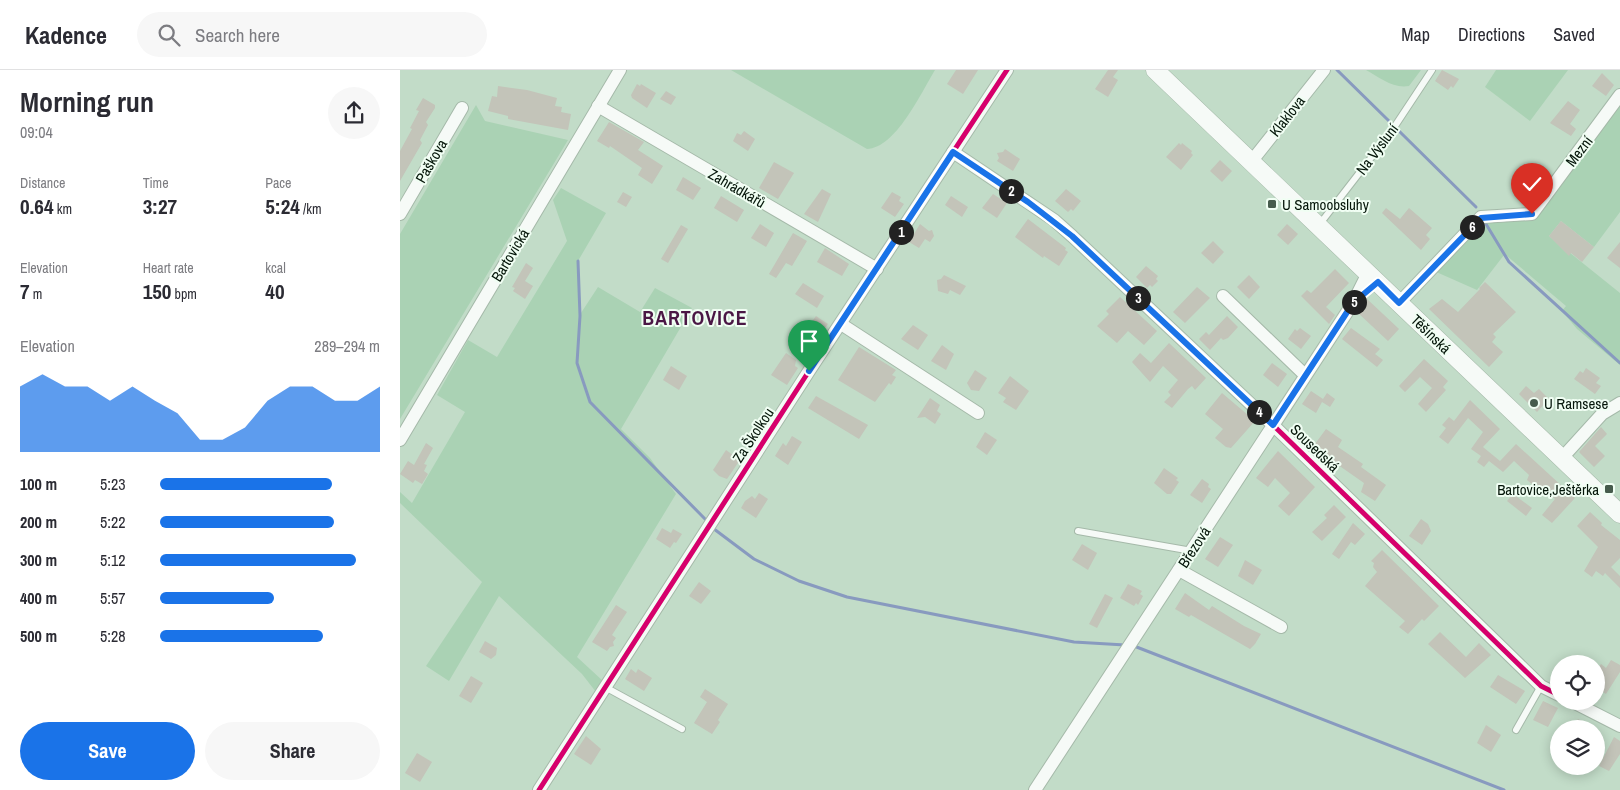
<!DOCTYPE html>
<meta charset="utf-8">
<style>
:root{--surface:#fff;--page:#f7f7f7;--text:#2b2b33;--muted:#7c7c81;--line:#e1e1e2;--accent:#1a73e8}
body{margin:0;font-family:"Archivo Narrow",sans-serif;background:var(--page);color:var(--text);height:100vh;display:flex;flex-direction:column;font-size:19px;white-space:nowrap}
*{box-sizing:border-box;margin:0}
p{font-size:16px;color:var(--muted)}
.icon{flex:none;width:28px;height:28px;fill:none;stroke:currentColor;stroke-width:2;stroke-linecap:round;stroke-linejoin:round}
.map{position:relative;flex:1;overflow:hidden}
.drawer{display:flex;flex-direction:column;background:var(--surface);width:400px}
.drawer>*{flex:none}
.fabs{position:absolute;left:1150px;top:585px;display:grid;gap:10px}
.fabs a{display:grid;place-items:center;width:55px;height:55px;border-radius:50%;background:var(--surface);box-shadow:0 2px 12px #0003;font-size:25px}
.pin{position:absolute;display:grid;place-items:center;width:42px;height:42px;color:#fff;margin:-51px -21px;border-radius:50% 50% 50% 0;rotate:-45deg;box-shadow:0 0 5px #0007}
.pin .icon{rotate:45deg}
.km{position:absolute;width:25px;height:25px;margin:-12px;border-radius:50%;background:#222;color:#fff;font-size:14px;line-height:25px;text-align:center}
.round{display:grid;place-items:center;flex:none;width:52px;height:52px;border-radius:26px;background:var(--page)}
.overview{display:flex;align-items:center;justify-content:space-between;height:85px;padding:0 20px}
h1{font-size:28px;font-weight:700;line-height:38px}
.figures{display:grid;grid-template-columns:repeat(3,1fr);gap:8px;height:85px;padding:5px 20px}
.figures div{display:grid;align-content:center}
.figures b{font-size:21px;font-weight:700}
.figures small{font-size:14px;font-weight:400}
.figures p{font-size:14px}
.chart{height:140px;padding:10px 20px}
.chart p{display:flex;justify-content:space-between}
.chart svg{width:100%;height:90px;margin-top:5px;fill:var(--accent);opacity:.7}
.action{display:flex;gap:10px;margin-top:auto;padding:10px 20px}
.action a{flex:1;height:58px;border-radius:30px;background:var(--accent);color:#fff;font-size:20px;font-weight:700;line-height:58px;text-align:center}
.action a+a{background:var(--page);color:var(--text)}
ul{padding:0 20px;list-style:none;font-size:16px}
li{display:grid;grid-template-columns:80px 60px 1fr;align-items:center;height:38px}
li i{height:12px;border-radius:6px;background:var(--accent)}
header{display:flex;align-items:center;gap:30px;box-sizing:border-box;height:70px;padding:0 25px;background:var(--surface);border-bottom:1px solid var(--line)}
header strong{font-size:24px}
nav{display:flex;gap:28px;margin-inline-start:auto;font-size:18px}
.search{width:350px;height:45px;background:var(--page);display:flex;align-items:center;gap:12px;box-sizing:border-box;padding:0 18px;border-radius:28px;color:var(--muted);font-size:19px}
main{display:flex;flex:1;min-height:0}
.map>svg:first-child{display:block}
.green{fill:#aad2b4}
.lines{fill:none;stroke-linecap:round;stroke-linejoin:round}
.stream{stroke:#889abf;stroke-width:3}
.building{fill:#c3c4b9}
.lane-casing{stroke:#a5b9a9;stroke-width:8}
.street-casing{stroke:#a5b9a9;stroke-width:14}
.secondary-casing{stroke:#a5b9a9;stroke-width:19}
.lane{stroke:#f6faf7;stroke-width:6}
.street{stroke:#f6faf7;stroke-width:12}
.secondary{stroke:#f6faf7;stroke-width:18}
.cycleway-casing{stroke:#f0fef3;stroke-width:8}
.cycleway{stroke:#d6006c;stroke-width:5}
.route-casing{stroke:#fff;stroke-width:10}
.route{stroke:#1a73e8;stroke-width:6}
.poi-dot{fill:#465b4c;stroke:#f0fef3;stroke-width:2}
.labels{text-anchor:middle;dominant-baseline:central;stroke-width:4;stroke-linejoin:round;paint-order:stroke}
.street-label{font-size:15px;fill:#041509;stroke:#f0fef3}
.poi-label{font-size:15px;fill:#041509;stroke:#f0fef3;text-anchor:start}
.district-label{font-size:20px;font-weight:bold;letter-spacing:1px;fill:#4a1745;stroke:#f0fef3}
</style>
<header>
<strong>Kadence</strong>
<div class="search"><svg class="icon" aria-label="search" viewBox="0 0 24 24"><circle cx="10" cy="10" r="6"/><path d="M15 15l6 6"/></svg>Search here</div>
<nav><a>Map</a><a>Directions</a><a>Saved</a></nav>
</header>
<main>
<section class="drawer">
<div class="overview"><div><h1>Morning run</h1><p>09:04</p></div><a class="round"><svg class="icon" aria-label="share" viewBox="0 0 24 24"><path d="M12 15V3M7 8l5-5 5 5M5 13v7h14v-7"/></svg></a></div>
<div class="figures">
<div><p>Distance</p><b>0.64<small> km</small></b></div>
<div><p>Time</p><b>3:27</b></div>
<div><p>Pace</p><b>5:24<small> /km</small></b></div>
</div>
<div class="figures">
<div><p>Elevation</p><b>7<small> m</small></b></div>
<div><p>Heart rate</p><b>150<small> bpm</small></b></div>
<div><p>kcal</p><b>40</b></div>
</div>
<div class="chart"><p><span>Elevation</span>289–294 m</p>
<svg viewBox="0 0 160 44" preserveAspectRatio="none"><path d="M0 44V12L10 6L20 12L30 12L40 19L50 12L60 19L70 25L80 38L90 38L100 32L110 19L120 12L130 12L140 19L150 19L160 12V44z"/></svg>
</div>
<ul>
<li><b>100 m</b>5:23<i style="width:78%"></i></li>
<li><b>200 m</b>5:22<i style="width:79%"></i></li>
<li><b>300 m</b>5:12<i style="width:89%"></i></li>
<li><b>400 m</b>5:57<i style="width:52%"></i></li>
<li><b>500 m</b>5:28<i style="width:74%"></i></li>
</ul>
<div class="action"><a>Save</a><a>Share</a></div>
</section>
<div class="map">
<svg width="1220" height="720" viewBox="0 0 1220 720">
<rect width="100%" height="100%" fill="#c2dcc8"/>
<g class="green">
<path d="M331,0H535C521,23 496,78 467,79Z"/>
<path d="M966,0H1021L1009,16C993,19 979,7 966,0Z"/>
<path d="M1096,0H1168L1130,51L1085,17Z"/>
<path d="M1220,32V142L1194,177L1161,151L1149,166L1220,223V295L1177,259L1162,241L1166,236L1107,186L1104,185L1077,220L1034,201L1085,148L1134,146Z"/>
<path d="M76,35L85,51L168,70L0,349V164Z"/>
<path d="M161,118L206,143L178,191L179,246L198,217L240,242L255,218L292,238L221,359L250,388L276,424L177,587L203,611L196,622L182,604L99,526L49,611L26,596L82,512L0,433V422L12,433L65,342L37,325L68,270L97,287L167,171L153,130Z"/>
</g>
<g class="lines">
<g class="stream">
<path d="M937,0L989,51"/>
<path d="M999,61L1076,137"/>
<path d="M1086,154L1109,192L1220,293"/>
<path d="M178,191L180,246L177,293L190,332L307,451"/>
<path d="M314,459L354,489L399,511L447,527L674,572L725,575"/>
<path d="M734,576L1104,720"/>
</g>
</g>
<g class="building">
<path d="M556,0H578L563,24L547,14Z"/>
<path d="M708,0H718L713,7L718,10L708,27L695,19Z"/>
<path d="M1042,0L1059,9L1053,18L1051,16L1048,20L1035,11Z"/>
<path d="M1202,3L1214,15L1206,26L1192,16Z"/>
<path d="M237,14L240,16L241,14L256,23L247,38L232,28L231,25Z"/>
<path d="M98,16L127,20L157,28L155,36L162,37L161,42L171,44L168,60L108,49V46L88,41L92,26L97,27Z"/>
<path d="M266,21L276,27L271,35L260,29Z"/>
<path d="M23,28L35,35V38L26,52L28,55L20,70L22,73L0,111V81L12,59L10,58L19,41L16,40Z"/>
<path d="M1168,31L1180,40L1170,54L1176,59L1171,66L1150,53Z"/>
<path d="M209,52L244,72L238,80L263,96L252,114L238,105L242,98L210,76L209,78L197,71Z"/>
<path d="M344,61L355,69L348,81L333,71L337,63L341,65Z"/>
<path d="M779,73L781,75L782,73L792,81L791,83L793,85L781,100L766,87Z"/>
<path d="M605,79L620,89L613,101L597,91L599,88L597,83L603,82Z"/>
<path d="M820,90L832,101L822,112L810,101Z"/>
<path d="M374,92L394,103L378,129L359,118Z"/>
<path d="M1124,103L1136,112L1135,119L1129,123L1125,120L1121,127L1113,122Z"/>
<path d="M283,107L301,118L293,130L276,120Z"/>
<path d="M422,119L431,124L418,152L404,144Z"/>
<path d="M666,119L681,131L673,141L671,139L668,142L655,131Z"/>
<path d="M223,122L232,127L226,137L217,132Z"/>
<path d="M492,122L501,127L499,131L504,134L495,147L481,138Z"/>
<path d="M593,124L607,133L597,148L582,138Z"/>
<path d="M321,126L344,140L337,152L314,138Z"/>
<path d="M551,126L568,137L562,147L545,135Z"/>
<path d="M986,138L1000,149L1009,138L1032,158L1026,165L1030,169L1021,180L982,143Z"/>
<path d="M628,149L666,178L665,180L668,182L659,196L644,186L643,188L615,167Z"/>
<path d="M1161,151L1194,177L1182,192L1171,183L1169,186L1149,166Z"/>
<path d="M360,154L374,163L366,177L351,168Z"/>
<path d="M520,154L529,161L532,160L534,166L530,172L525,169L519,178L509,172Z"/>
<path d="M887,154L898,164L888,175L877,165Z"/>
<path d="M281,155L288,159L268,193L261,189Z"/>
<path d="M393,163L407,171L392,196L386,193L376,208L369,204Z"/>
<path d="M813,171L824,182L813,194L801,183Z"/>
<path d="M1220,172V198L1207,188Z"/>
<path d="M425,178L449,194L442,206L417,192Z"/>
<path d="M126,193L133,198L125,211L133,216L125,229L113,221L115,218L112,217Z"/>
<path d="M746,196L758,206L756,209L758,211L752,217L750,215L747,218L736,207Z"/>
<path d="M935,199L949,213L926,237L935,245L929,254L901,226L907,220L911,223Z"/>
<path d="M544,205L566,216L560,225L550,220L548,224L538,221L537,210L541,209Z"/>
<path d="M849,205L860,217L849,229L837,217Z"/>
<path d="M1085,212L1116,242L1093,264L1096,267L1092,272L1103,282L1089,297L1029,239L1042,229L1058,242L1080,219L1079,218Z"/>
<path d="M403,213L424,226L417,238L395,224Z"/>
<path d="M797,217L810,228L785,253L773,242Z"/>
<path d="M720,227L757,261L744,275L728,261L717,273L697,256L709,244L706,241Z"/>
<path d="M966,228L999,259L988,271L957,242Z"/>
<path d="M314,239L325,246L317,257L307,251Z"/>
<path d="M416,246L428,254L420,265L408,257Z"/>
<path d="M827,246L838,257L828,268L823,270L821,268L810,280L799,269L806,262L809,265Z"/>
<path d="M513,255L528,265L518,280L501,269Z"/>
<path d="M900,258L911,266L901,279L888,269L895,259L897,261Z"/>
<path d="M951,258L980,279L975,284L983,290L977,297L942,269Z"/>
<path d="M769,273L806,308L795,320L792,316L788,319L772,338L764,332L771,325L768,322L778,310L763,296L750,312L732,292L740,283L751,293Z"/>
<path d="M542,275L554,284L546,300L531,291Z"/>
<path d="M459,277L496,300L492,305L496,307L491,315L489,313L475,332L438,310Z"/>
<path d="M386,283L396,290L395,296L398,298L387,315L371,305Z"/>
<path d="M1024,289L1048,311L1043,317L1046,320L1026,342L1018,334L1032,318L1020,307L1005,322L999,316Z"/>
<path d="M872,293L887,304L878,317L863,305Z"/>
<path d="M271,296L287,306L279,320L263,310Z"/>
<path d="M1186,298L1200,308L1196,313L1201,316L1195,324L1174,309L1180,301L1183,303Z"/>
<path d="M575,300L587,308L579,321L571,320L567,313Z"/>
<path d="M610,306L629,321L616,340L603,332L606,328L598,323Z"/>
<path d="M1126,316L1134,323L1139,319L1149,329L1137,342L1119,324Z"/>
<path d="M911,321L923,329L927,323L935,329L930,337L922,332L916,343L902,334Z"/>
<path d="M822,323L855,351L831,378L826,377L815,368L823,359L805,344Z"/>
<path d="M416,326L468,355L459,369L408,338Z"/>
<path d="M530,328L540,335L537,341L541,344L535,354L525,347L517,348Z"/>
<path d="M1070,330L1100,359L1083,377L1100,391L1116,374L1175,428L1152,453L1142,445L1155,429L1142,417L1136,414L1134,416L1127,410L1129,405L1114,391L1103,402L1089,391L1084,397L1077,392L1081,386L1071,379L1083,362L1068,348L1048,374L1039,367L1046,358L1042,355L1049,347L1054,351Z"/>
<path d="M1201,357L1207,364L1195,376L1205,386L1194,397L1179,382Z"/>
<path d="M926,359L942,370L938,377L963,394L961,397L986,415L975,431L961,422L964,413L921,383L923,380L915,374Z"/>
<path d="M585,362L597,370L587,385L576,377Z"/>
<path d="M392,366L402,372L388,395L375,386L383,373L386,376Z"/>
<path d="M26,373L33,378L24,394L27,395L24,401L28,404L22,414L15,410L13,413L0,404L8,391L14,395Z"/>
<path d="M326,380L340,390L327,409L319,406L313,400Z"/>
<path d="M878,381L915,417L889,446L878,436L890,423L875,408L868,417L856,408Z"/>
<path d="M764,398L778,408L776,410L779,412L771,424H767L754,413Z"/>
<path d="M802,409L809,414L808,417L811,419L802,433L790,425Z"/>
<path d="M359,423L368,429L356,448L341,438L345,431L352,426L355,429Z"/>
<path d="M1113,424L1132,438L1126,446L1107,431Z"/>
<path d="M934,435L946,447L922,471L912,462L927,448L924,445Z"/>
<path d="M1190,442L1202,453L1201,455L1220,470V488L1211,497L1220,506V518L1205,503L1203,506L1196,501L1192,507L1184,501L1198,477L1177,456Z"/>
<path d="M1021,449L1028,454L1031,461L1022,475L1009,466Z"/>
<path d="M953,453L965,464L955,475L951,472L939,489L932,484Z"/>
<path d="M262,458L271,463L273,459L282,464L276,473L274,472L270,478L256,469Z"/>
<path d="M820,467L833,475L818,497L805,489Z"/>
<path d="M682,474L697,483L688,500L672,490Z"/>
<path d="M982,480L1039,536L1024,551L1022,549L1008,564L999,557L1005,551L965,516L977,502L973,497L974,493L971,491Z"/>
<path d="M845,490L862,500L853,515L838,506Z"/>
<path d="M299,512L311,521L301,534L289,526Z"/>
<path d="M728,514L742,521L740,524L743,526L738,535L736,533L734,536L720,528Z"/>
<path d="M785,523L809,540L812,536L844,556L861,564L855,574L850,579L791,545L789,547L775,539Z"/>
<path d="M705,524L713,528L697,558L689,554Z"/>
<path d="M216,535L227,542L212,565L216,568L213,572L214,576L210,577L207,581L192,572Z"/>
<path d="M1040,562L1066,587L1079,573L1091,585L1065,608L1028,574Z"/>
<path d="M85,571L97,578L96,585L91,589L79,582Z"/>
<path d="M1211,590L1220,595V602L1206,624L1197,618L1199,614L1196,612V601L1201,594L1206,598Z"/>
<path d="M231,599L236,603L238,599L252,608L244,621L225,609Z"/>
<path d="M1098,605L1125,621L1116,634L1090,617Z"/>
<path d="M71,606L83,613L71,633L59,626Z"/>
<path d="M305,619L328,634L318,650L320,652L312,664L294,653L307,632L300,627Z"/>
<path d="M1143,631L1158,638L1148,657L1133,650Z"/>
<path d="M1178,649L1197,659H1172Z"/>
<path d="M1086,655L1101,665L1091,682L1077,673Z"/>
<path d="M186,666L201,679L191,695L174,684Z"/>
<path d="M1214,667L1220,671V684L1209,701L1199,696Z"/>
<path d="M17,683L32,692L20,712L5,703Z"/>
</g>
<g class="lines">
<defs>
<g id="lane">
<path d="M919,155L991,62L1032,0"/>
<path d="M678,461L792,481"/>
<path d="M205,617L282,659"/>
<path d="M1116,660L1141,616"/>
</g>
<g id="street">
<path d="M198,36L477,199"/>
<path d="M553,82L654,150L672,166L873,355L1141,616L1159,625"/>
<path d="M851,92L924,0"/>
<path d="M0,144L62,38"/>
<path d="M823,226L905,305"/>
<path d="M999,233L1081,147L1132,144L1220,25"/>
<path d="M441,254L578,343"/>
<path d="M0,370L220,0"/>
<path d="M1162,388L1202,344L1220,333"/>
<path d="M779,500L881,557"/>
<path d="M1171,631L1220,656"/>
<path d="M139,720L409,301L607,0"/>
<path d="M635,720L953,233L968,203"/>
</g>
<path id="secondary" d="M755,0L1220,444"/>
</defs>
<use href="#lane" class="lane-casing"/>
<use href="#street" class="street-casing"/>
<use href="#secondary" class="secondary-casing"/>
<use href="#lane" class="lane"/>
<use href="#street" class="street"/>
<use href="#secondary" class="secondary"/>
<defs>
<g id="cycleway">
<path d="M553,82L654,150L672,166L873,355L1141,616L1159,625"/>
<path d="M139,720L409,301L607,0"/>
</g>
</defs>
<use href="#cycleway" class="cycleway-casing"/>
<use href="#cycleway" class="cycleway"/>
</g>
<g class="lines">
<defs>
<path id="route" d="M409,301L553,82L628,132L672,166L873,355L953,233L978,212L999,233L1081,148L1132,144"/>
</defs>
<use href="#route" class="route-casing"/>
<use href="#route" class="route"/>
</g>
<g class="poi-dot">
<rect x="867" y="129" width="10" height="10" rx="2.5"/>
<circle cx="1134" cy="333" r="5"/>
<rect x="1204" y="414" width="10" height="10" rx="2.5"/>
</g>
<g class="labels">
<g class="street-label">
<text transform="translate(887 46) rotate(-52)">Klaklova</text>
<text transform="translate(977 79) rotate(-53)">Na Výsluní</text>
<text transform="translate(1179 81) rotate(-53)">Mezní</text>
<text transform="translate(31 91) rotate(-60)">Paškova</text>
<text transform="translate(337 118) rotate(30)">Zahrádkářů</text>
<text transform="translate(110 185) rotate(-59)">Bartovická</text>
<text transform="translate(1031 264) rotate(44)">Těšínská</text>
<text transform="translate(353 365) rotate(-57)">Za Školkou</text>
<text transform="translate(915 378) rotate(44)">Sousedská</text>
<text transform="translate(794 477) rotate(-57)">Březová</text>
</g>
<g class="poi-label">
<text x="882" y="134">U Samoobsluhy</text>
<text x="1144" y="333">U Ramsese</text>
<text x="1199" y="419" text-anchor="end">Bartovice,Ještěrka</text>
</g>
<g class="district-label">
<text x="295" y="247">BARTOVICE</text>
</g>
</g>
</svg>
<div class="fabs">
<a><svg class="icon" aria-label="locate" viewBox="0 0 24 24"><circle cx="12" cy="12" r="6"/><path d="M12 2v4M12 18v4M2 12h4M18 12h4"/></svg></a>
<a><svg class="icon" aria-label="layers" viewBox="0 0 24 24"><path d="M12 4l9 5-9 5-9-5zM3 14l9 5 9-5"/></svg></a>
</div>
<div class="pin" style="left:409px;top:301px;background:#1e9e55"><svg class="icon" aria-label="arrive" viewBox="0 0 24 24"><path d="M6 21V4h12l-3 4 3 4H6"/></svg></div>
<div class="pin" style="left:1132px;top:144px;background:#d93025"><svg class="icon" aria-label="check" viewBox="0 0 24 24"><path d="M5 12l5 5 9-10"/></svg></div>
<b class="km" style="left:501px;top:162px">1</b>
<b class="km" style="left:611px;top:121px">2</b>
<b class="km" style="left:738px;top:228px">3</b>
<b class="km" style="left:859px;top:342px">4</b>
<b class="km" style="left:954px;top:232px">5</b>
<b class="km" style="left:1072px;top:157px">6</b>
</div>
</main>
